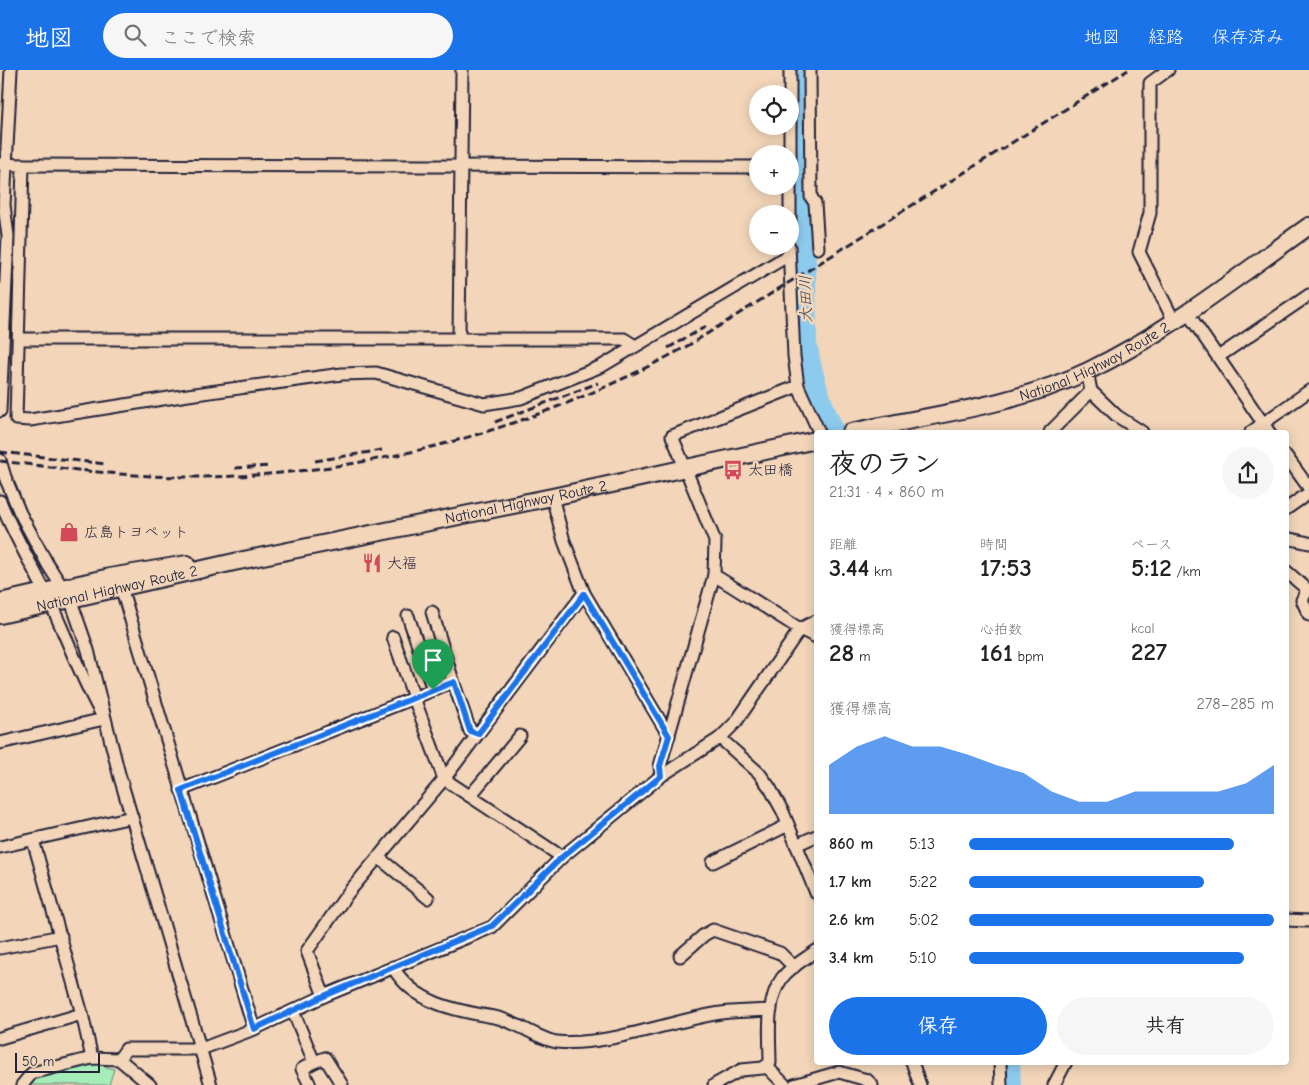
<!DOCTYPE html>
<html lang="ja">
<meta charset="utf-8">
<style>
:root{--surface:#fff;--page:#f6f6f6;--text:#222;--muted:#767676;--accent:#1a73e8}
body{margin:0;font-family:"Comic Neue","Klee One",sans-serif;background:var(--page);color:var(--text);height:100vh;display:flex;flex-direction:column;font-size:19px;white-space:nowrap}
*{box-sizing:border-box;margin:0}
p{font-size:16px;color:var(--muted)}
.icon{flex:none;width:28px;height:28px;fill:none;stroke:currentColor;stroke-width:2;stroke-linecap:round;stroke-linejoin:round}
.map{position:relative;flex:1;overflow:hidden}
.details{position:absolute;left:814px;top:360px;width:475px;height:635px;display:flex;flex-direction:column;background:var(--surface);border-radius:5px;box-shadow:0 2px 12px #0003}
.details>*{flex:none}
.fabs{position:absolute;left:749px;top:15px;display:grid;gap:10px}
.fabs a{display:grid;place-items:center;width:50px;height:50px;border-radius:50%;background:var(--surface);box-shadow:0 2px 12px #0003;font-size:25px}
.scale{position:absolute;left:15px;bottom:12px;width:85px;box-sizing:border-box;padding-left:5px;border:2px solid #22223b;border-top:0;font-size:14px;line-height:18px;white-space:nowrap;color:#22223b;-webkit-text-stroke:4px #f3d6b9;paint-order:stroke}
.pin{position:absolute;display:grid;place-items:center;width:42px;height:42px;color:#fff;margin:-51px -21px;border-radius:50% 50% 50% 0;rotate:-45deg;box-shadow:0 0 5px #0007}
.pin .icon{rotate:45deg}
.round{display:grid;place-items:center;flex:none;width:52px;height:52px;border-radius:26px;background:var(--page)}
.summary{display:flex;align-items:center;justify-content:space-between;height:85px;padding:0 15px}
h1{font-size:28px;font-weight:800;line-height:38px}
.metrics{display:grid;grid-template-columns:repeat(3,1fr);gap:8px;height:85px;padding:5px 15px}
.metrics div{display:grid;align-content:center}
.metrics b{font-size:25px;font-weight:800}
.metrics small{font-size:14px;font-weight:400}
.metrics p{font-size:14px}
.chart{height:140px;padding:10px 15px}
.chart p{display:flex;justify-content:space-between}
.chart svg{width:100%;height:90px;margin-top:5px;fill:var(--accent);opacity:.7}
.action{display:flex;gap:10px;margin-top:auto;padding:10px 15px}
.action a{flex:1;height:58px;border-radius:30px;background:var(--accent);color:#fff;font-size:20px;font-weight:800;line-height:58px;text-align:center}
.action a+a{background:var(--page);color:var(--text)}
ul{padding:0 15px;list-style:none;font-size:16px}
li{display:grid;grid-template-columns:80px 60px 1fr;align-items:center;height:38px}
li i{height:12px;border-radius:6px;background:var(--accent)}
header{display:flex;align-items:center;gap:30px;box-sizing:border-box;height:70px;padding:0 25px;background:var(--accent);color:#fff}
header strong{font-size:24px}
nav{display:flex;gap:28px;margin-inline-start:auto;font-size:18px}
.search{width:350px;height:45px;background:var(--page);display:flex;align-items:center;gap:12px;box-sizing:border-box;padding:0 18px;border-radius:28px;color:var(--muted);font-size:19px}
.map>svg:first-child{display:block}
.green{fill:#a5ecb9;stroke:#64877a}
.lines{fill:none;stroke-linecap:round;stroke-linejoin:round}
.river{stroke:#8dcbee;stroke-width:20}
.minor-casing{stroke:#22223b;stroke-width:15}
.highway-casing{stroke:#22223b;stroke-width:20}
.minor{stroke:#f3d6b9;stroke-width:11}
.highway{stroke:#f3d6b9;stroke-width:16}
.rail{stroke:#22223b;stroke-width:3;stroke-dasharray:8 4;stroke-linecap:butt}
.route-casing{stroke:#fff;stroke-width:10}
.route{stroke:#1a73e8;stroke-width:6}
.labels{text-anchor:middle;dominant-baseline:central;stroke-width:5;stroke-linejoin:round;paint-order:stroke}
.street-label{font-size:15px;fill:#22223b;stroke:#f3d6b9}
.poi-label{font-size:15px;fill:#22223b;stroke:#f3d6b9;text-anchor:start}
.water-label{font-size:16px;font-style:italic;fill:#37445f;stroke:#f3d6b9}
</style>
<header>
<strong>地図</strong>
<div class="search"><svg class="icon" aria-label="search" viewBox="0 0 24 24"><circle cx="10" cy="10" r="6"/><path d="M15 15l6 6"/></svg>ここで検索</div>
<nav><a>地図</a><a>経路</a><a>保存済み</a></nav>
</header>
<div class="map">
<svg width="1309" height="1015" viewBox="0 0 1309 1015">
<rect width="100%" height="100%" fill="#f3d6b9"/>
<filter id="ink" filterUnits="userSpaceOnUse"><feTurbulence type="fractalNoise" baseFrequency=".02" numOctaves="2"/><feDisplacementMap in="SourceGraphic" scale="10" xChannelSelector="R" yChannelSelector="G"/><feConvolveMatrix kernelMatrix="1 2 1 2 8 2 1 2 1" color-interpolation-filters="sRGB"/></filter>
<g filter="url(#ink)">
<path class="green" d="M96,994L114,999L109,1015H29L39,1005Z"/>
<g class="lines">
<g class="river">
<path d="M803,0L807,273C812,306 821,333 835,362"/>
<path d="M1010,992L1011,1015"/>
</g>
<defs>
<g id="minor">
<path d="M810,0L811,127L815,133L818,178"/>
<path d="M1168,0L1150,13V143L1139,182L1174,251"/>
<path d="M0,94L23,95L16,349L30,350L188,325L342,304L376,303L484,334L521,328L602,296L789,185"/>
<path d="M23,95L758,97"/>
<path d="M790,155V0"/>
<path d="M789,176L794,286L798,316L819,362"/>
<path d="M1187,242L1269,362"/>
<path d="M459,268L462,0"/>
<path d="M19,269H624L635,276"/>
<path d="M1218,287L1309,225"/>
<path d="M1087,301L1091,321L1117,346L1142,362"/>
<path d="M0,341L8,166L4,135L11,0"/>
<path d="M1050,362L1091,321"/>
<path d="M1251,362L1309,321"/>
<path d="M1286,386L1309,418"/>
<path d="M0,390L5,407L20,443L48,495L71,531L88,580L119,704L211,1015"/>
<path d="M552,427L564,471L584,523L669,666"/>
<path d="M0,431C14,466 35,500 51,534C68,571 82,610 102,645"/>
<path d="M1286,439L1309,423"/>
<path d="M1286,468L1309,473"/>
<path d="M1286,501L1309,521"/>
<path d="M714,505L800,559L816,567"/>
<path d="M121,517L254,959"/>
<path d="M1307,520L1302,530L1309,545"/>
<path d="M432,542L453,611"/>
<path d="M408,546L433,620"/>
<path d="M393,567L414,628L453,611L470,661L478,664"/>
<path d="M720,668L759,703L770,718L783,742L816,823"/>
<path d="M0,673L104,649"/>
<path d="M661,706L660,696L714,505L715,471L672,366L798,316"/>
<path d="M181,720L414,628L444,709L562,787"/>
<path d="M470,726L520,666"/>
<path d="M33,770L82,944L92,988"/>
<path d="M796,775L816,766"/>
<path d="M0,777L132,747"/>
<path d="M378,787L428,828"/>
<path d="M713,792L788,755"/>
<path d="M1286,850L1309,851"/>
<path d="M0,878L61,866"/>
<path d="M680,886L704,865L713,860L780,883L794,897"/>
<path d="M393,897C413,933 457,941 494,947C516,951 540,970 557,972C606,977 672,950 721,943C738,941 754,941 771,940"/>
<path d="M324,926L307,881L348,823L444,709L584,523"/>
<path d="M293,941L314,992L325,988L342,1015"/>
<path d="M0,968L82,944"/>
<path d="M119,989L126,979H201L254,959L324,926L492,857L562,787L661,706L720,668L736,652L800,559L816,551"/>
<path d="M912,992L920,1015"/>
<path d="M1000,992L1001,1015"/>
<path d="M766,996L785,1015"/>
<path d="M22,1015L32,1003L92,988L119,989L150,1015"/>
<path d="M310,1015L302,999L314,992"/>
<path d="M714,1015L741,1000L763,998L770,993C770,966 765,932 782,908C790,897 805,889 816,881"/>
<path d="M794,1015L839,1002L867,1010L872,1015"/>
<path d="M1054,1015L1066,992"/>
</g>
<g id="highway">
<path id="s1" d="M851,362C930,345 1014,336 1088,301C1167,263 1238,206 1309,156"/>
<path d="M0,532L110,507L187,494"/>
<path id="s2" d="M0,545L234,492L552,427L816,370"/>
</g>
</defs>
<use href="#minor" class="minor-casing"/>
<use href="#highway" class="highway-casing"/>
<use href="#minor" class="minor"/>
<use href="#highway" class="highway"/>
<g class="rail">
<path d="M668,278L707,256"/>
<path d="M495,352L598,313"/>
<path d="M0,382L106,394"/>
<path d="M0,391C67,399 136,408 203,407C373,405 541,357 689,275L1128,0"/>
<path d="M315,391L382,380"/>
<path d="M235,398L270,396"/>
</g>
</g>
</g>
<g class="lines" filter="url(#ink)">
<defs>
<path id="route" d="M584,524L669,666L660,696L661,706L562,787L492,856L324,926L254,959L181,720L454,612L470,661L478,664Z"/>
</defs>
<use href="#route" class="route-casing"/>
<use href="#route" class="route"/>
</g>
<defs>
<symbol id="bus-bare" viewBox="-9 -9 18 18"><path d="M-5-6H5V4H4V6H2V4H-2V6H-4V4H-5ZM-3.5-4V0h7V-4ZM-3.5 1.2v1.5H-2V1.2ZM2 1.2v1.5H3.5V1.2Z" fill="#d1495b" stroke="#f3d6b9" stroke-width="2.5" paint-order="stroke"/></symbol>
<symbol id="shop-bare" viewBox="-9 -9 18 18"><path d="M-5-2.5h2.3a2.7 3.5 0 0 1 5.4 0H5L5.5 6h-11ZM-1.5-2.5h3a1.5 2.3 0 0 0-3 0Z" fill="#d1495b" stroke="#f3d6b9" stroke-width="2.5" paint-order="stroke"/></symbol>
<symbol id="restaurant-bare" viewBox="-9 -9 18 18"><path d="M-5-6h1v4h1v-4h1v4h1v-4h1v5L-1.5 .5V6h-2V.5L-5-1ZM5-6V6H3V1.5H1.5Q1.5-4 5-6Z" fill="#d1495b" stroke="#f3d6b9" stroke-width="2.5" paint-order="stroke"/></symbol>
</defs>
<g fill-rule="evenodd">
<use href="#bus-bare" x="719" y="386" width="28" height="28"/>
<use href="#shop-bare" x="55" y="448" width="28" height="28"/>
<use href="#restaurant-bare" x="358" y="479" width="28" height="28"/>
</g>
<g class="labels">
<g class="street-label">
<text stroke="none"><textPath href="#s1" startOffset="255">National Highway Route 2</textPath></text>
<text stroke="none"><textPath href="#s2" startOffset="538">National Highway Route 2</textPath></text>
<text stroke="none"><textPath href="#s2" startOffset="120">National Highway Route 2</textPath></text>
</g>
<g class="poi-label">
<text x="748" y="400">太田橋</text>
<text x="84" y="462">広島トヨペット</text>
<text x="387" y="493">大福</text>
</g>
<g class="water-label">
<text transform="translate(806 229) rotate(-91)">大田川</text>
</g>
</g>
</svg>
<div class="fabs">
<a><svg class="icon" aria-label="locate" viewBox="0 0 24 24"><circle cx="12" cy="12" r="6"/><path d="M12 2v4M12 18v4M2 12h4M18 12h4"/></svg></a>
<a>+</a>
<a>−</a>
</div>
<div class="scale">50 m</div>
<div class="pin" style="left:433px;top:620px;background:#1e9e55"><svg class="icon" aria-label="arrive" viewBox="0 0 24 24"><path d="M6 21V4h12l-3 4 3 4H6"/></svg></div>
<section class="details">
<div class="summary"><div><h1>夜のラン</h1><p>21:31 · 4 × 860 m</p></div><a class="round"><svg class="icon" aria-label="share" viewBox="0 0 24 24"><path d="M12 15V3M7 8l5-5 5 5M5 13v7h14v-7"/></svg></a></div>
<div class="metrics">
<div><p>距離</p><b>3.44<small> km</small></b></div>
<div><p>時間</p><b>17:53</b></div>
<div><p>ペース</p><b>5:12<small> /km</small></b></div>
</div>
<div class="metrics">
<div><p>獲得標高</p><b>28<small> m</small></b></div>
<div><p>心拍数</p><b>161<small> bpm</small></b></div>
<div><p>kcal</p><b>227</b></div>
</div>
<div class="chart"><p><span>獲得標高</span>278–285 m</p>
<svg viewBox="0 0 160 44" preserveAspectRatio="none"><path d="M0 44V20L10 11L20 6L30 11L40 11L50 15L60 20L70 24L80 33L90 38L100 38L110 33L120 33L130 33L140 33L150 29L160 20V44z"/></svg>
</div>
<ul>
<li><b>860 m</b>5:13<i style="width:87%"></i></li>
<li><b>1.7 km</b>5:22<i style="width:77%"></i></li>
<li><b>2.6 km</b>5:02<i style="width:100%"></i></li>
<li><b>3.4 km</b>5:10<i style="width:90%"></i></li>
</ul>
<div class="action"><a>保存</a><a>共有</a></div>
</section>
</div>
